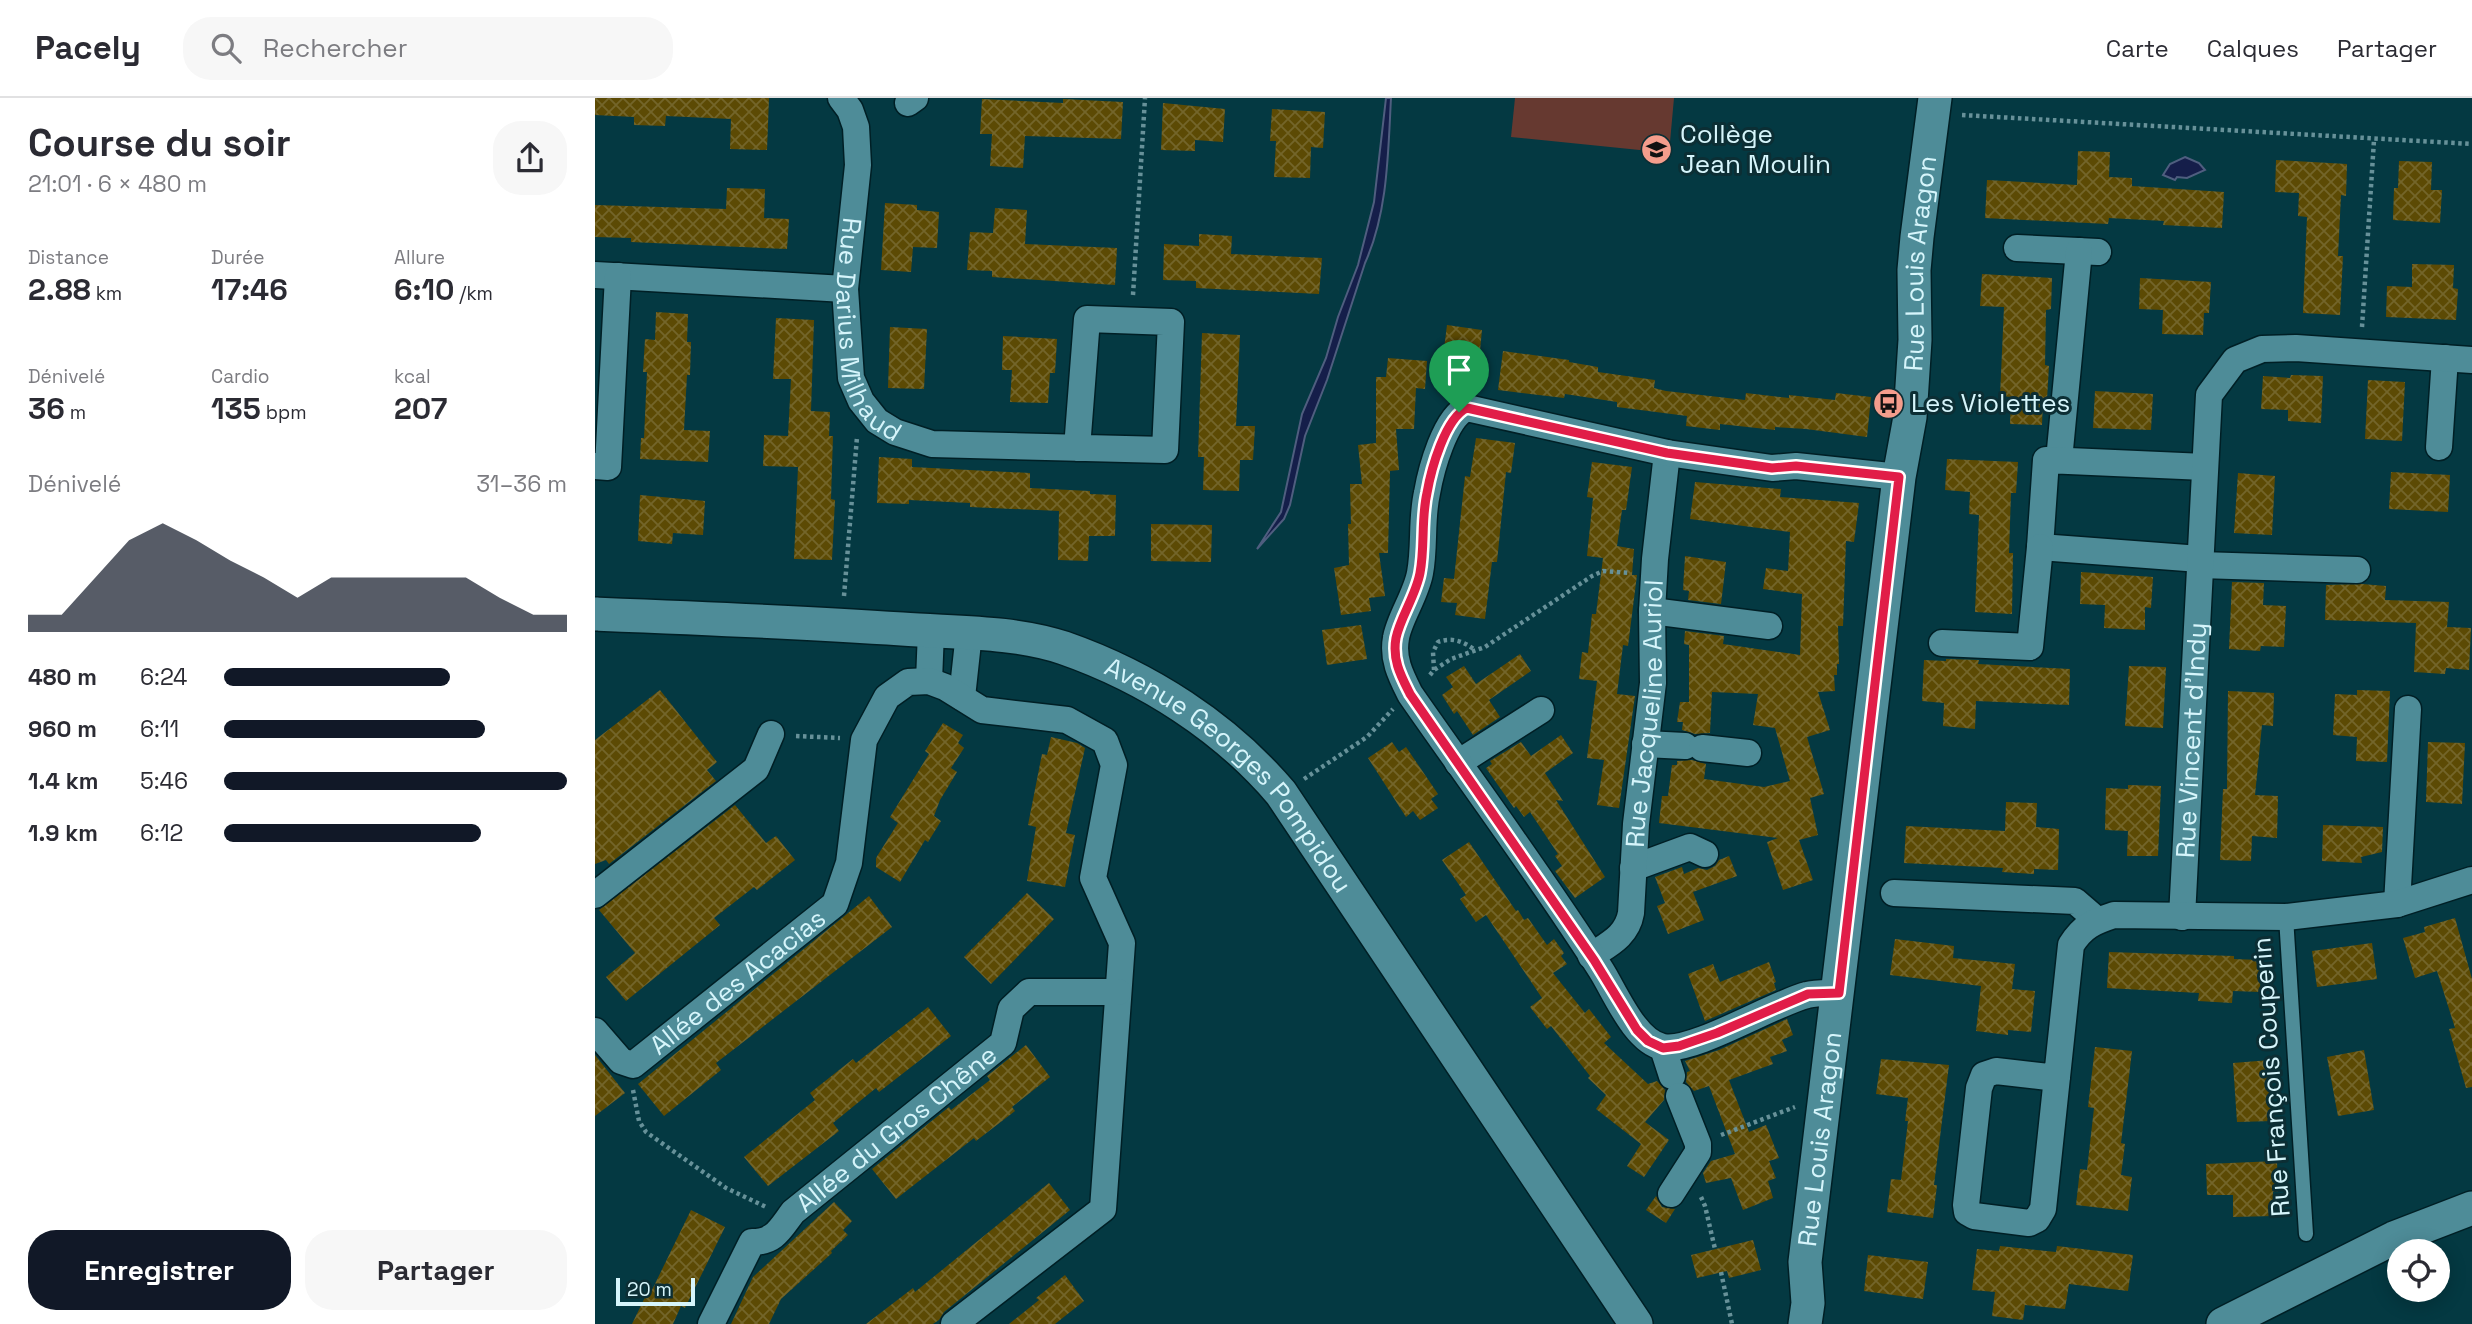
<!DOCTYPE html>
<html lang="fr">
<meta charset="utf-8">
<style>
:root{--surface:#fff;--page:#f7f7f7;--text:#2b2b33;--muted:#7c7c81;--line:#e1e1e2;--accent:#111827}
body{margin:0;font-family:"Space Grotesk",sans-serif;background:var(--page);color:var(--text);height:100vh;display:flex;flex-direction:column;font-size:26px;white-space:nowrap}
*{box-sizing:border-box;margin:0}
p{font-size:23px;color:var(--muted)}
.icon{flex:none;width:38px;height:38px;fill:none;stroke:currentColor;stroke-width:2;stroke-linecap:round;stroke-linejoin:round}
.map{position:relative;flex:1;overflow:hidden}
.panel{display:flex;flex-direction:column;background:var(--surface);width:595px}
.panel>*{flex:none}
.controls{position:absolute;left:1792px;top:1141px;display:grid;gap:14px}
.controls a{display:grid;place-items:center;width:63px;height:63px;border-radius:50%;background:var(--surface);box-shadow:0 4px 18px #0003;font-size:35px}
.scale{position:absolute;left:21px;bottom:18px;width:79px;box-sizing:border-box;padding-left:7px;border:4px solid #d6f5fb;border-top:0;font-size:19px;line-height:24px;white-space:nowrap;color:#d6f5fb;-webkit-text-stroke:5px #0c2e34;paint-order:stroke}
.pin{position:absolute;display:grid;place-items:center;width:60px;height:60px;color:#fff;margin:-72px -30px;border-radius:50% 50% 50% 0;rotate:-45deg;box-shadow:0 0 7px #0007}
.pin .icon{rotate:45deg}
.round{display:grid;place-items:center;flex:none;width:74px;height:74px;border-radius:28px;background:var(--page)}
.summary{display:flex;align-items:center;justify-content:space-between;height:119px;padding:0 28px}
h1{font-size:38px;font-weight:700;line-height:52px}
.metrics{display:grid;grid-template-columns:repeat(3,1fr);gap:10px;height:119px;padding:7px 28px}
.metrics div{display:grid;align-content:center}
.metrics b{font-size:30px;font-weight:700}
.metrics small{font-size:19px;font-weight:400}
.metrics p{font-size:19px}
.chart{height:196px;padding:14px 28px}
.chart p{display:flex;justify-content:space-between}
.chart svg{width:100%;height:126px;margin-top:7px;fill:var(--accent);opacity:.7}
.action{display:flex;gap:14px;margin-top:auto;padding:14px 28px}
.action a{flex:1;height:80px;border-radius:28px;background:var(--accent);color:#fff;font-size:28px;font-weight:700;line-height:80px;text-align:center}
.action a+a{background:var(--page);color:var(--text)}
ul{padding:0 28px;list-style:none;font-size:23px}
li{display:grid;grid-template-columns:112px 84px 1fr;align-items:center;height:52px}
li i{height:18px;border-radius:9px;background:var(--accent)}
header{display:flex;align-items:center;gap:42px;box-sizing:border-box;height:98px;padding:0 35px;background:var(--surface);border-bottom:2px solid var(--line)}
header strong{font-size:33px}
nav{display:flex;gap:38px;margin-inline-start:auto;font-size:24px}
.search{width:490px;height:63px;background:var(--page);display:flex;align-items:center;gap:18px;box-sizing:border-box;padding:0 24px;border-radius:28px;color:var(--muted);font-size:26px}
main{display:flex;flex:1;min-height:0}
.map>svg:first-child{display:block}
.pitch{fill:#663930}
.water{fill:#151e4a;stroke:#4f5e7f;stroke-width:2}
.building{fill:url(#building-cross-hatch)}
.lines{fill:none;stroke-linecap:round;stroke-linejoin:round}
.service-casing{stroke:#001f25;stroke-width:17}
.minor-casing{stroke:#001f25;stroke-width:29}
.tertiary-casing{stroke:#001f25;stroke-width:36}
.path{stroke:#679199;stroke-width:4.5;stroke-dasharray:3.5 3.5;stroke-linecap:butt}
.service{stroke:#4e8c98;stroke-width:14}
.minor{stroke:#4e8c98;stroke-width:26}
.tertiary{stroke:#4e8c98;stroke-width:33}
.route-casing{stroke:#fff;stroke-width:14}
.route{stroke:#e11d48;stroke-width:9}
.labels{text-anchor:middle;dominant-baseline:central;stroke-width:6;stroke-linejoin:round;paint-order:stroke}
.poi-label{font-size:26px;fill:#d6f5fb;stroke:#0c2e34;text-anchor:start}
.street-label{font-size:26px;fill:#d6f5fb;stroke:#0c2e34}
</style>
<header>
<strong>Pacely</strong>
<div class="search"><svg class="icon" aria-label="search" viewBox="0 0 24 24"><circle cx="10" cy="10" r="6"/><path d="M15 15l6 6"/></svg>Rechercher</div>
<nav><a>Carte</a><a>Calques</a><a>Partager</a></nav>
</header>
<main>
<section class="panel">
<div class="summary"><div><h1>Course du soir</h1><p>21:01 · 6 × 480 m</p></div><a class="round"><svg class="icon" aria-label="share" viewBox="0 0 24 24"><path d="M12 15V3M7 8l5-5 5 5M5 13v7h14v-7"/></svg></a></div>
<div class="metrics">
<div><p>Distance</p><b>2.88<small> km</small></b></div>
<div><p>Durée</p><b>17:46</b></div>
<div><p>Allure</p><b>6:10<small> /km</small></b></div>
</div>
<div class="metrics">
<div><p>Dénivelé</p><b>36<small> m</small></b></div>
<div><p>Cardio</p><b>135<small> bpm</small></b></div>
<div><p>kcal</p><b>207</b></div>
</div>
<div class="chart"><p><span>Dénivelé</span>31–36 m</p>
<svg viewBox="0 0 160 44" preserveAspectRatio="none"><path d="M0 44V38L10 38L20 25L30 12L40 6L50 12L60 19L70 25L80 32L90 25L100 25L110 25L120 25L130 25L140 32L150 38L160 38V44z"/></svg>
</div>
<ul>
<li><b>480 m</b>6:24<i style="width:66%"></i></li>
<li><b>960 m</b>6:11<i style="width:76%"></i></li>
<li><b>1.4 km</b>5:46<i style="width:100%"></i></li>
<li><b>1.9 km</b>6:12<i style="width:75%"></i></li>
</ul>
<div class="action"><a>Enregistrer</a><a>Partager</a></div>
</section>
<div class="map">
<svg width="1877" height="1226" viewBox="0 0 1877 1226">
<defs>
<pattern id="building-cross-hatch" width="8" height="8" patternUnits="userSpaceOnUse" patternTransform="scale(1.75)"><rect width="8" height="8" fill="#5c4a04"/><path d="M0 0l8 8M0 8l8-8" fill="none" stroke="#73652a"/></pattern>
</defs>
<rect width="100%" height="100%" fill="#043942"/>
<path class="pitch" d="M920,0H1079L1074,55L916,39Z"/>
<g class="water">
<path d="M791,0H796C793,55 793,114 770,165L732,282L710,338L695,407L689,421L662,451L686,414L707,316L731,260L743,219L763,167L779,104Z"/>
<path d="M1590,59L1604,65L1610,72L1592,80L1582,79L1580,82L1568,77L1575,66Z"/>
</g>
<g class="building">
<path d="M0,0H174L172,52L135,51L136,21L71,18L70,28L39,27V19L0,17Z"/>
<path d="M387,1L468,5V1L528,4L526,41L430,38L428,70L395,68L397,36H385Z"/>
<path d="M568,5L630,11L628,44L600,42V53L566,52Z"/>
<path d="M677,11L730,14L728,50L716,49L715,80L679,79L681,43H675Z"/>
<path d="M1483,53L1515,54L1514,79L1537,80V88L1629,94L1627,130L1568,127L1569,123L1514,120L1513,126L1390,120L1392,82L1482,87Z"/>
<path d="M1681,62L1752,66L1751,98L1746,97L1743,158H1748L1745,217L1708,215L1712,119L1703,118L1704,95L1680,94Z"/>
<path d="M1804,63L1837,64L1836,92H1847L1845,125L1798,122L1799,90H1803Z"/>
<path d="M132,90L170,91L169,120L194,121L192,151L36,144V140L0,139V107L131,111Z"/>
<path d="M290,105L322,107V112L344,114L342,150L318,149L316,174L286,172Z"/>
<path d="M400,110L432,112L430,146L522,150L520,187L397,179V173L372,172L375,134L398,135Z"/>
<path d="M604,136L637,138L636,156L727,160L724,196L601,190V183L568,182L569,146L604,148Z"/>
<path d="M1817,166L1859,167L1858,190L1863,191L1861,222L1791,219L1792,188L1817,189Z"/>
<path d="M1387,176L1457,180L1456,211L1451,212L1450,267L1454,268L1452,301H1448L1447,327L1415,326L1416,299L1405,298L1409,209L1385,208Z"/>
<path d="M1545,180L1616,184L1614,215H1609L1608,237L1567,236L1568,212L1544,211Z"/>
<path d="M61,214L93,216L92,244H96L95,277H92L89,332L115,333L113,364L45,361L46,340H49L52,274H48L50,241L60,242Z"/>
<path d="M181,220L219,222L216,313L235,314L234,338H238L236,401L240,402L237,462L199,461L203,369L168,368L169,337L193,338L196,281H178Z"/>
<path d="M852,227L887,232L884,263L848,259Z"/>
<path d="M295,229L332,231L329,291L293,290Z"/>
<path d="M607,235L645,237L641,328H660L658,362H645L644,393L608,392L609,359H603Z"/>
<path d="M408,238L462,241L460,275H455L453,305L415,304L417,272H407Z"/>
<path d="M908,253L974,262V264L1003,269V274L1060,282L1059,290L1071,293L1150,302L1151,295L1194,300V297L1240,302L1241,295L1276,299L1272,339L1211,331L1180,329V332L1125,326V332L1091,328L1092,318L1022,309V304L970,296L969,300L903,292Z"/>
<path d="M793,260L832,263L830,291L821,290L819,331H801L804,372L795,373L793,455H784L790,498L774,500L776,513L746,517L739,470L754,467L753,426H756L755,386H767L763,347L781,345V279H791Z"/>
<path d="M1696,277L1728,278L1726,325L1693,323V312L1666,311L1668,278L1695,280Z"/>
<path d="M1773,282L1810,284L1807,343L1770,341Z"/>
<path d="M1500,293L1558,296L1556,332L1498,330Z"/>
<path d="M881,340L920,345L916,375L911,374L902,464H897L890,521L860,517L862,505L846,504L849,480L859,481L870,378L875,379Z"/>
<path d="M284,359L317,361V369L435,375V390L495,393V396L521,397L520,438H494L493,463L463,462L464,413L375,409V405L314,402V406L282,405Z"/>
<path d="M1352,361L1423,364L1421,395H1416L1414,455H1418L1417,516L1380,514L1384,417L1374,416L1375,394L1350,392Z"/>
<path d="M997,364L1037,369L1031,412H1027L1022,448L1039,451L1037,477H1042L1033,548L1028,547L1022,596L1040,598L1024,710L1002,707L1009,662L992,660L1002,583L984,581L987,554L993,555L997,516H1001L1008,460L992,458L998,400L992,399Z"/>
<path d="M1796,374L1855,377L1853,414L1794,411Z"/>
<path d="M1643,375L1680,378L1677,437L1639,435Z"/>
<path d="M1100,384L1186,391L1185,399L1264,405L1259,444L1251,443L1248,528H1243L1244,566H1242V577H1239L1240,593L1223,594L1235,632L1212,639L1229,696L1215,700L1223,737L1204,742L1218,782L1188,792L1172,744L1183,740L1064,725L1067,698H1073L1077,667H1082V663L1097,662L1111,666L1109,681L1169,689L1195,683L1180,630L1158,627L1163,596L1117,594L1115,635L1100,636L1087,632L1088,624H1082L1085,604H1094V547L1089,546L1090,533L1129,538L1128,546L1205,557L1207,496L1168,491L1171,470L1193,473L1195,434L1095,421Z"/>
<path d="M45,397L110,403L108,437L78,435L77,446L43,443Z"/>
<path d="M556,426L617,427L616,464L556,463Z"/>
<path d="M1090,458L1131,464L1126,506L1093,502L1094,493L1088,492Z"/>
<path d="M1486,474L1558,479L1556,510L1550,509V532L1509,530L1510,507L1485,506Z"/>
<path d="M1637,484L1669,485L1668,507L1691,508L1689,549L1666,548L1665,553L1634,551Z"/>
<path d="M1767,486L1791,488L1790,502L1854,504L1852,529L1876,530L1874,572L1851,570L1850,576L1819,574L1821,525L1730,522L1731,487Z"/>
<path d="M766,527L772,561L732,567L727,532Z"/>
<path d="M925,556L936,573L894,602L905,619L878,637L862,613L859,616L847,597L858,589L851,579L869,568L881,586Z"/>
<path d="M1351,561L1384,562L1383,566L1475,571L1474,607L1381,603L1380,631L1348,628L1349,605L1327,603L1329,562L1351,563Z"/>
<path d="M1534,568L1571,569L1568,630L1530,628Z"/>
<path d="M65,592L122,664L112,672L121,683L14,766L11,762L0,766V642Z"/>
<path d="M1762,592L1795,593L1792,664L1761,663L1762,639L1738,637L1740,596L1762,597Z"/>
<path d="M1633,593L1679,595L1678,628L1667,627L1660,697L1683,698L1682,740L1657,738L1656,763L1625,762L1628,691H1632Z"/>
<path d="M348,625L368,637L363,645L369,650L356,670L362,674L345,702L339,718L346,723L333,744L330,742L305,784L281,769V760L303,725L295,719L334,656L330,653Z"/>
<path d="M966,637L978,655L950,675L968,703L961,702L1010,779L980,800L960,773L967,768L960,758L963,756L935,714L929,719L921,708L919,710L891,670L897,666L895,663L926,644L936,658Z"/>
<path d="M456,639L482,645L490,650L471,735L480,737L470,789L432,783L441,729L433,727L447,656L452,657Z"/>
<path d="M797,644L804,654L811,649L843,696L836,701L843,710L825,722L818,713L811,719L773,660Z"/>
<path d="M1833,644L1870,645L1867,706L1831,704Z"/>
<path d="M1533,687L1566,688L1563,758H1532L1533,733L1510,732L1511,690L1533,691Z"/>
<path d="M1411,704L1442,705L1441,729L1464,731L1463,772L1439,771V776L1407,774L1408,770L1309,765L1311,728L1410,733Z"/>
<path d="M140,707L171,745L181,738L200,762L162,792L159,789L119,820L125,827L31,903L11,879L40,855L4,812Z"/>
<path d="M1728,727L1788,729L1787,754L1766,759L1767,765L1727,763Z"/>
<path d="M874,744L921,813L923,812L929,822L933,820L952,847L959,841L969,855L966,858L972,866L958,875L990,915L994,911L1016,939L1009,945L1053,986L1062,983L1070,992L1069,1002L1050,1024L1074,1042L1049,1079L1032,1068L1046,1046L1001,1011L1011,997L993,980L995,978L956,928L952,931L935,909L947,900L891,817L881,824L865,801L871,797L847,762Z"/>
<path d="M1134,758L1142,778L1098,794L1109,822L1073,836L1062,808L1070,805L1060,779L1087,769L1089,776L1103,770L1112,772L1120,768L1124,762Z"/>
<path d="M432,795L459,821L396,886L369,859Z"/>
<path d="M274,798L297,829L121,965L126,972L69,1018L43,986Z"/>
<path d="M1860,820L1877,881V989L1871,990L1854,931L1860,930L1842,873L1820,880L1808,840L1830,834L1829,829Z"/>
<path d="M1300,841L1359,848L1358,860L1420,866L1417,891L1440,893L1436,934L1413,932V937L1381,933L1386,888L1295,877Z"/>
<path d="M1777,845L1782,881L1722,889L1717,853Z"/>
<path d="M1514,854L1639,858V861L1666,862L1665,894L1638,893L1637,905L1603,903L1604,895L1512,890Z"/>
<path d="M1174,864L1181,884L1179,885L1181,892L1110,923L1093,876L1118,866L1125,884Z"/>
<path d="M333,909L356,938L284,994L281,990L238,1025L244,1033L173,1088L149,1059L220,1002L215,995L258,961L261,965Z"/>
<path d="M1192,921L1198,937L1187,942L1192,953L1175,959L1178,966L1134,982L1154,1034L1171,1027L1184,1060L1174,1063L1181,1080L1173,1083L1178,1100L1148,1112L1136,1080L1111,1085L1108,1075L1116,1063L1140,1056L1114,988L1099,993L1091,984L1092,974L1095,973L1090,963L1124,952Z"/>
<path d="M431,947L455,979L417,1009L420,1013L381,1043L379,1040L301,1101L277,1071L354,1009L356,1012L395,982L392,978Z"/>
<path d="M1500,949L1537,953L1526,1045L1530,1046L1526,1077L1537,1079L1533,1113L1481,1107L1485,1071L1492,1072L1499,1010L1493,1009Z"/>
<path d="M1769,952L1779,1012L1743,1018L1732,959Z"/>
<path d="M0,957L30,995L0,1018Z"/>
<path d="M1286,961L1354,967L1339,1087H1342L1338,1120L1292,1114L1296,1081L1306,1082L1313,1023H1310L1313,1000L1281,996Z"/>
<path d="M1675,962L1679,1023L1642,1024L1638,965Z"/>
<path d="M1682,1063L1683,1094H1678L1679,1118L1638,1119V1097H1612L1611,1066Z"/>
<path d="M454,1085L475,1112L349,1214L344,1222L338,1226H271L318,1190L320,1194Z"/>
<path d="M1061,1098L1067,1109L1080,1111L1071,1125L1051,1112Z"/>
<path d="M239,1104L257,1123L248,1132L253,1137L236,1153L237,1155L186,1201L174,1226H136L158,1179Z"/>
<path d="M96,1112L130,1129L90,1210L86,1208L78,1226H37L53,1193L56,1194Z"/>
<path d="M1158,1142L1166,1172L1134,1180L1132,1173L1102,1180L1096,1157Z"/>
<path d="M1405,1148L1461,1154L1462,1148L1538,1157L1533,1193L1474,1186L1470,1211L1430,1207L1428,1222L1397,1218L1400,1194L1377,1192L1382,1151L1404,1153Z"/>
<path d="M1273,1157L1333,1164L1328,1201L1269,1193Z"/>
<path d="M470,1177L489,1203L460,1226H414L444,1202L441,1200Z"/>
</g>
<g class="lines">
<defs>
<path id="service" d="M1691,819L1711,1136"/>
<g id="minor">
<path id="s1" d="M246,0L255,12L261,29L263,67L250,191L256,280L266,303L282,323L300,334L337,346L570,352L576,224L492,221L482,350"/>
<path d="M313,5L320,0"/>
<path d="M1422,150L1503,154"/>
<path d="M0,177L250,191"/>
<path d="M1844,349L1850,260"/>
<path d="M1464,362L1484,153"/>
<path d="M0,368L13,369L23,178"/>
<path d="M1605,461L1445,449L1451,362L1610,369"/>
<path d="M1605,467L1762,472"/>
<path d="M1057,513L1174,528"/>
<path d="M1347,545L1435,549L1445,449"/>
<path d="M334,583L336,533"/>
<path d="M367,599L374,535"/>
<path d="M1050,646L1090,648"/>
<path d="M1107,650L1153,655"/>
<path d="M863,665L946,612"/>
<path d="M1038,770L1095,749L1110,756"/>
<path d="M1299,795L1480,803L1502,822"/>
<path d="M0,797L161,671L176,636"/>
<path d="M1802,806L1813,611"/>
<path id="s2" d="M1587,819L1614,297L1640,262L1667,251L1701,250L1877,262"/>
<path id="s3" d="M996,858C1014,846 1032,838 1036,815L1041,726L1058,585L1057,513L1060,461L1072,355"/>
<path d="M1244,895C1234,895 1222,894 1212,897C1179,905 1098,955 1068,949C1040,944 1020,894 1006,872C946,778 879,688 815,596C806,578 797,561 801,540C804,521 821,497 825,475C830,449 826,421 832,395C836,372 850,319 872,310L1072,355L1177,370L1201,368L1304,379"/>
<path id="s4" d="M0,933L26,963L38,967L240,806L254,765L269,642L292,599L313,584L334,583L350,589L387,612L472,622L510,643L519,667L498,780L527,845L508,1111L359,1226"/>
<path d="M1068,950L1077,978"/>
<path d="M1462,980L1401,973L1389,977L1384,990L1371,1107L1372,1114L1379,1118L1434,1125L1442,1121L1448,1111L1476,847C1488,828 1498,824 1519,817L1691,819L1802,806L1877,782"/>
<path d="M1076,1096L1103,1054V1046L1084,998"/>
<path id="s5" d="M116,1226L157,1144C180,1144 185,1131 198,1114L408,945L416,911L434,894H523"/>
</g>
<g id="tertiary">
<path id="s6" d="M0,516C102,520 205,524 307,531C360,535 418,533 469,550C552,579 630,629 686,695L1041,1226"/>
<path id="s7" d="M1210,1226L1213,1205L1210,1164L1304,379L1315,319L1320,242L1319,172L1322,139L1340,0"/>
<path d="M1628,1226L1799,1140L1877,1110"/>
</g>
</defs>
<use href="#service" class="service-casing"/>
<use href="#minor" class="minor-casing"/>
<use href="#tertiary" class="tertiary-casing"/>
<g class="path">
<path d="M1367,17L1877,46"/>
<path d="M538,197L550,0"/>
<path d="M1767,229L1779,42"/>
<path d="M249,498L262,339"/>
<path d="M839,572L838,554L843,544C857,539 868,543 880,552"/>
<path d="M835,577L839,572L856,561L890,549L997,478L1008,473L1034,475"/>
<path d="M201,638L245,640"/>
<path d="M709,681L772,639L798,611"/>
<path d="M38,992L44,1023L51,1034L131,1090L171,1109"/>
<path d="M1126,1037L1200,1009"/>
<path d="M1106,1099L1110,1108L1120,1151"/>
<path d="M1126,1174L1137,1226"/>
</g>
<use href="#service" class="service"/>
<use href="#minor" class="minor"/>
<use href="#tertiary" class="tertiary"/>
</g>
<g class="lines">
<defs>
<path id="route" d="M872,310L1072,355L1177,370L1201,368L1304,379L1244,895L1213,896L1122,935L1084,948L1068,950L1053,943L1042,932L999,862L815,596C806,578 797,562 801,540C805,520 821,497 825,475C830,449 826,421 832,395C836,372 850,320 872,310Z"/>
</defs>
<use href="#route" class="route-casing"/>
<use href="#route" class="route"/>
</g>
<defs>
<symbol id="school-disc" viewBox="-11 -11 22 22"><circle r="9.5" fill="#f49d8c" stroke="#0c2e34"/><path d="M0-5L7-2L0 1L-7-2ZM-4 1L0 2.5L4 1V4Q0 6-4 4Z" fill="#111"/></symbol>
<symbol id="bus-disc" viewBox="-11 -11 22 22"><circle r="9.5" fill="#f49d8c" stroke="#0c2e34"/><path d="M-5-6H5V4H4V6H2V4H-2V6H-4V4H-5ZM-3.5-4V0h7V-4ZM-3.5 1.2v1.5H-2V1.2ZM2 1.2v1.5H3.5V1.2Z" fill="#111"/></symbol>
</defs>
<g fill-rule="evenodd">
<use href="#school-disc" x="1044" y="34" width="35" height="35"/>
<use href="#bus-disc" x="1276" y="288" width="35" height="35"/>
</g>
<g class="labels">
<g class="poi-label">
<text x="1085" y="36">Collège<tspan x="1085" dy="30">Jean Moulin</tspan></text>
<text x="1316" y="305">Les Violettes</text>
</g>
<g class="street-label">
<text stroke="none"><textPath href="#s7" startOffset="1068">Rue Louis Aragon</textPath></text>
<text stroke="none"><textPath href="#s1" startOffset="243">Rue Darius Milhaud</textPath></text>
<text stroke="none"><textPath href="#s3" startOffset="261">Rue Jacqueline Auriol</textPath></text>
<text stroke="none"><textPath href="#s2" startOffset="177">Rue Vincent d'Indy</textPath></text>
<text stroke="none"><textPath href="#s6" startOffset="684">Avenue Georges Pompidou</textPath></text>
<text stroke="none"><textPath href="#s4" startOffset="186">Allée des Acacias</textPath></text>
<text transform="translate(1676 979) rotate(-94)">Rue François Couperin</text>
<text stroke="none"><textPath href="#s5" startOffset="278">Allée du Gros Chêne</textPath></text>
<text stroke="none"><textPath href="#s7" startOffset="186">Rue Louis Aragon</textPath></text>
</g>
</g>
</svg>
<div class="controls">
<a><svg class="icon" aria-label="locate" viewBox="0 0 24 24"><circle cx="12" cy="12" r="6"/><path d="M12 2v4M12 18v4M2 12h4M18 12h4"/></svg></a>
</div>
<div class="scale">20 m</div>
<div class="pin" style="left:864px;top:314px;background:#1e9e55"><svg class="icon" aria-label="arrive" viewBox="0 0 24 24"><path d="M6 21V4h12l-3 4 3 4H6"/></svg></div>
</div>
</main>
